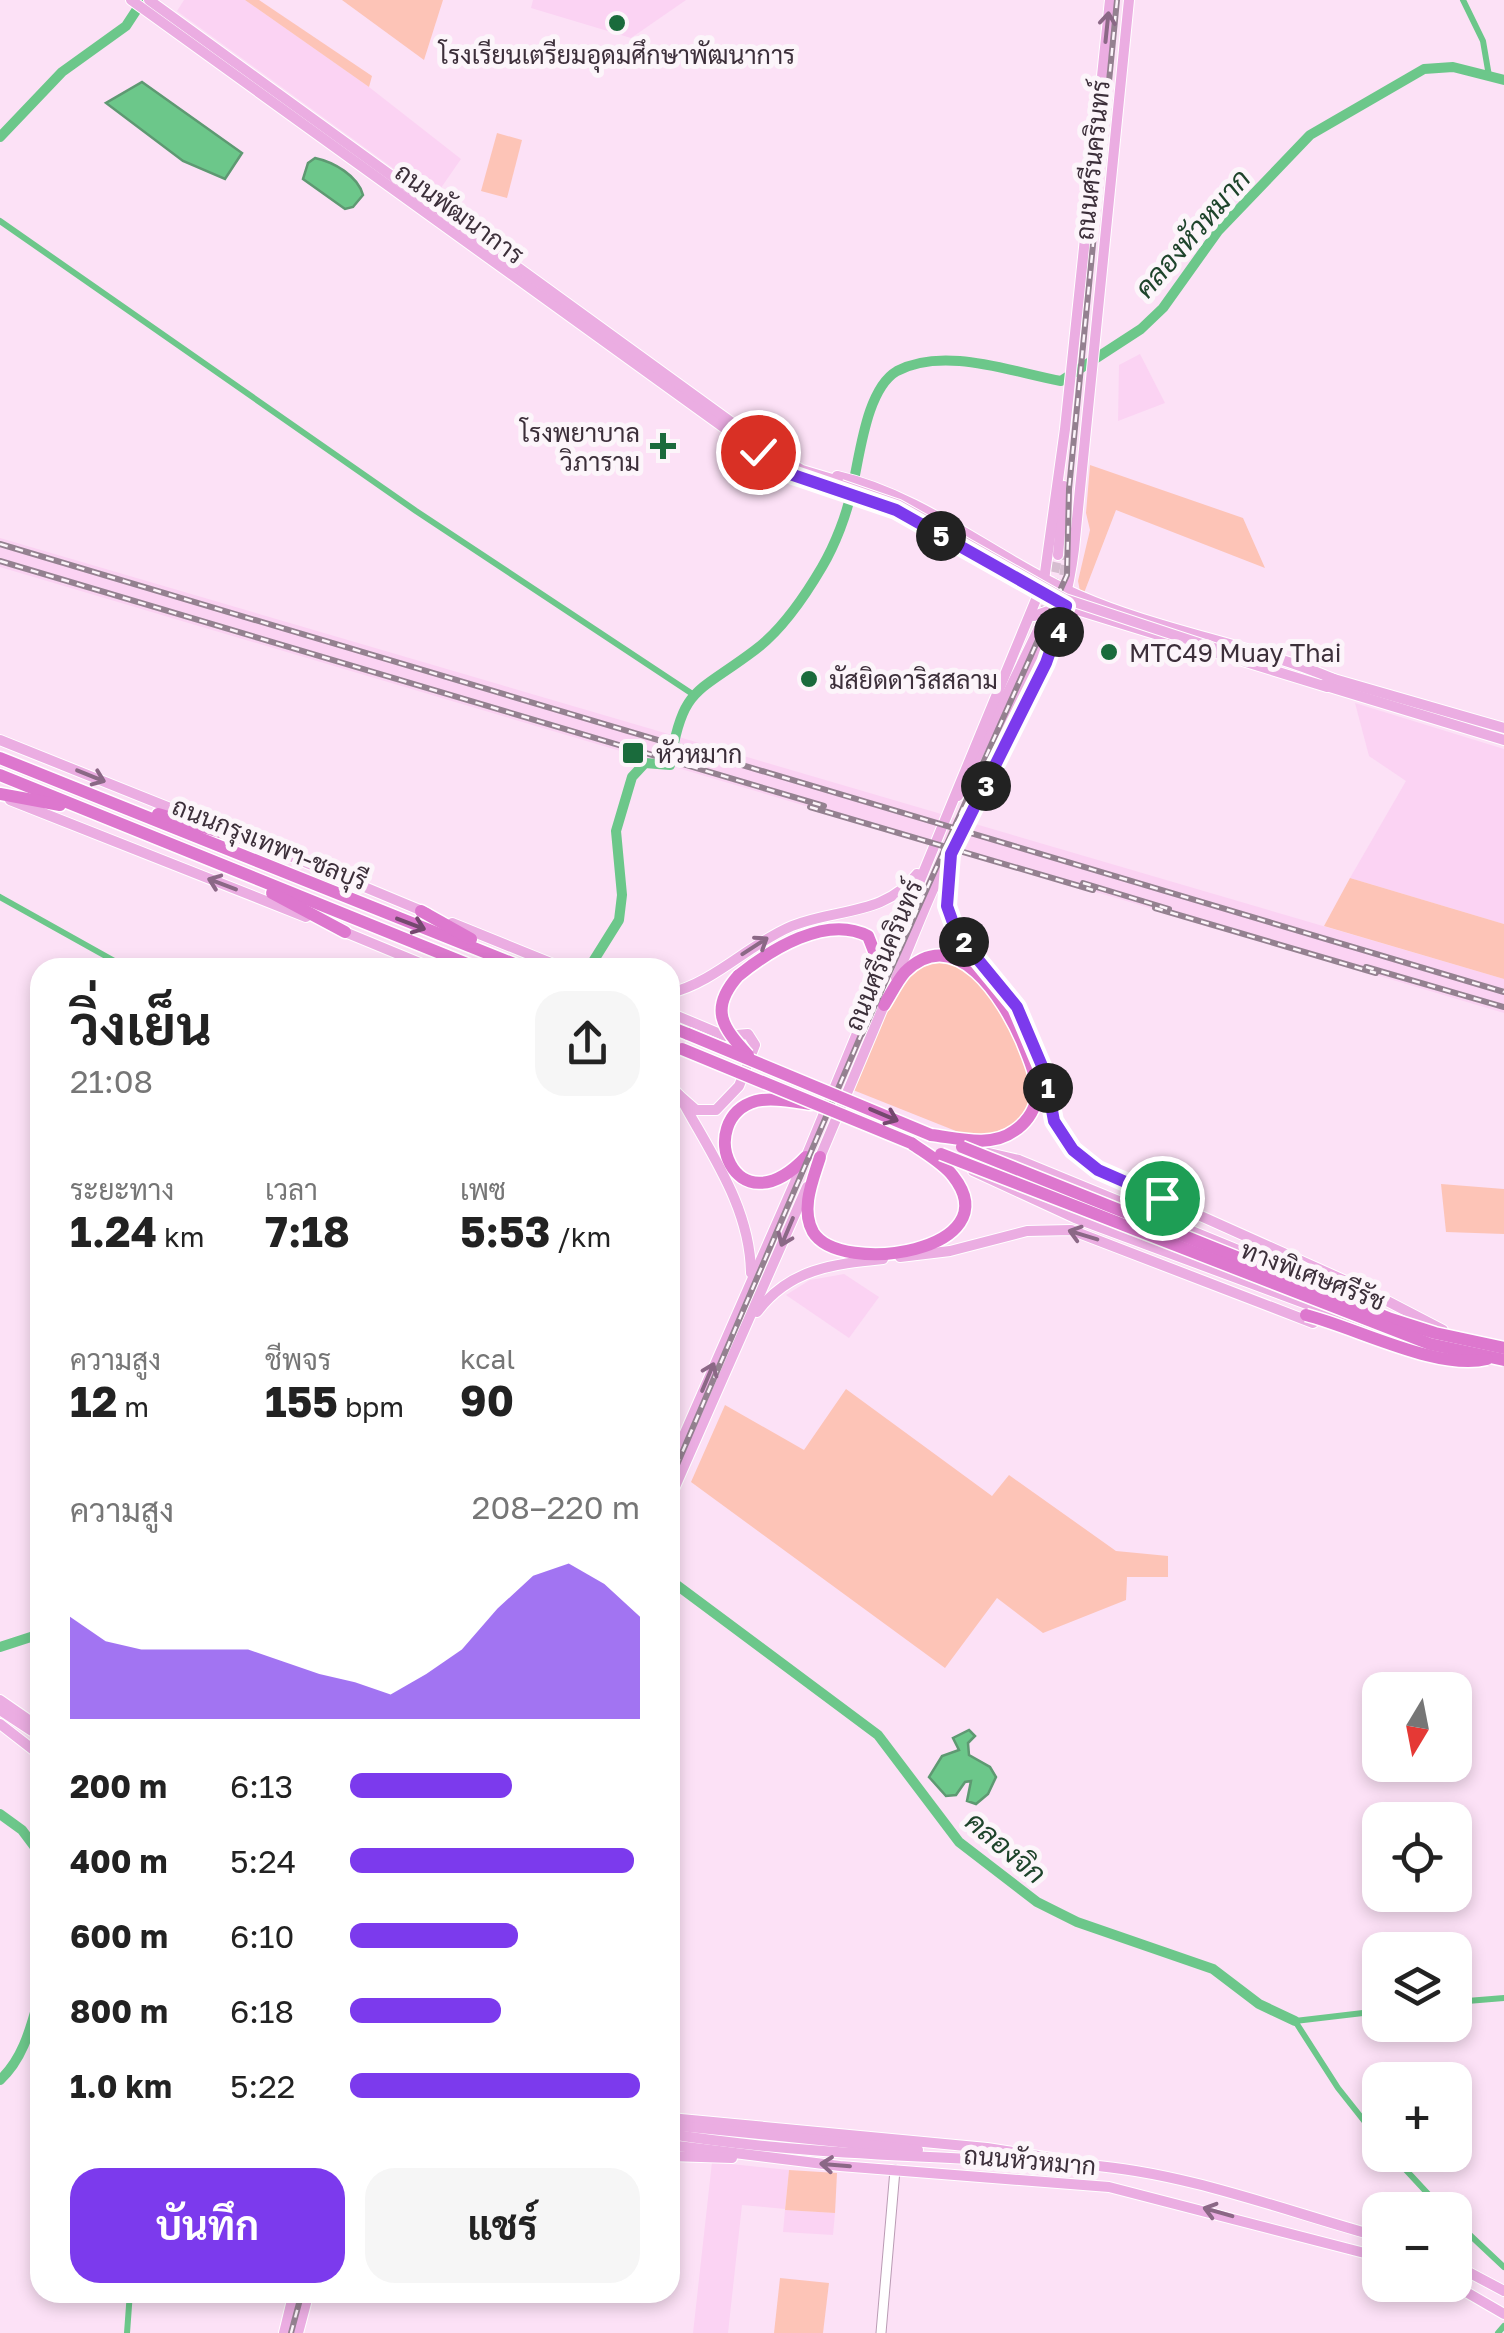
<!DOCTYPE html>
<html lang="th">
<meta charset="utf-8">
<style>
:root{--surface:#fff;--page:#f6f6f6;--text:#222;--muted:#767676;--accent:#7c3aed}
body{margin:0;font-family:"Golos Text",Sarabun,sans-serif;background:var(--page);color:var(--text);height:100vh;display:flex;flex-direction:column;font-size:38px;white-space:nowrap}
*{box-sizing:border-box;margin:0}
p{font-size:32px;color:var(--muted)}
.icon{flex:none;width:55px;height:55px;fill:none;stroke:currentColor;stroke-width:2;stroke-linecap:round;stroke-linejoin:round}
.map{position:relative;flex:1;overflow:hidden}
.panel{position:absolute;left:30px;top:958px;width:650px;height:1345px;display:flex;flex-direction:column;background:var(--surface);border-radius:30px;box-shadow:0 5px 15px #0003}
.panel>*{flex:none}
.needle{width:65px;rotate:190deg}
.controls{position:absolute;left:1362px;top:1672px;display:grid;gap:20px}
.controls a{display:grid;place-items:center;width:110px;height:110px;border-radius:20px;background:var(--surface);box-shadow:0 5px 15px #0003;font-size:50px}
.pin{position:absolute;display:grid;place-items:center;width:85px;height:85px;color:#fff;margin:-42px;border:5px solid #fff;border-radius:50%;box-shadow:0 2px 10px #0007}
.km{position:absolute;width:50px;height:50px;margin:-25px;border-radius:50%;background:#222;color:#fff;font-size:28px;line-height:50px;text-align:center}
.round{display:grid;place-items:center;flex:none;width:105px;height:105px;border-radius:30px;background:var(--page)}
.headline{display:flex;align-items:center;justify-content:space-between;height:170px;padding:0 40px}
h1{font-size:55px;font-weight:700;line-height:75px}
.stats{display:grid;grid-template-columns:repeat(3,1fr);gap:15px;height:170px;padding:10px 40px}
.stats div{display:grid;align-content:center}
.stats b{font-size:42px;font-weight:700}
.stats small{font-size:28px;font-weight:400}
.stats p{font-size:28px}
.chart{height:280px;padding:20px 40px}
.chart p{display:flex;justify-content:space-between}
.chart svg{width:100%;height:180px;margin-top:10px;fill:var(--accent);opacity:.7}
.action{display:flex;gap:20px;margin-top:auto;padding:20px 40px}
.action a{flex:1;height:115px;border-radius:30px;background:var(--accent);color:#fff;font-size:40px;font-weight:700;line-height:115px;text-align:center}
.action a+a{background:var(--page);color:var(--text)}
ul{padding:0 40px;list-style:none;font-size:32px}
li{display:grid;grid-template-columns:160px 120px 1fr;align-items:center;height:75px}
li i{height:25px;border-radius:12px;background:var(--accent)}
.map>svg:first-child{display:block}
.built{fill:#fbd3f3}
.green{fill:#fdc4b7}
.water{fill:#6cc78a;stroke:#5e9972;stroke-width:2.5}
.lines{fill:none;stroke-linecap:round;stroke-linejoin:round}
.canal{stroke:#6cc78a;stroke-width:6}
.river{stroke:#6cc78a;stroke-width:10}
.major-tunnel{stroke:#d6bdd0;stroke-width:10;stroke-dasharray:10 5;stroke-linecap:butt}
.minor-casing{stroke:#ba9bb4;stroke-width:11}
.major-casing{stroke:#fff;stroke-width:12}
.highway-casing{stroke:#fff;stroke-width:15}
.minor{stroke:#fff;stroke-width:9}
.major{stroke:#ebade2;stroke-width:10}
.highway{stroke:#dd77ce;stroke-width:12}
.rail-casing{stroke:#948190;stroke-width:6}
.rail{stroke:#fcf5fa;stroke-width:2.5;stroke-dasharray:8;stroke-linecap:butt}
.major-bridge-casing{stroke:#fff;stroke-width:12;stroke-linecap:butt}
.highway-bridge-casing{stroke:#fff;stroke-width:15;stroke-linecap:butt}
.major-bridge{stroke:#ebade2;stroke-width:10}
.highway-bridge{stroke:#dd77ce;stroke-width:12}
.oneway{stroke:#8b6886}
.oneway2{stroke:#74486e}
.route-casing{stroke:#fff;stroke-width:20}
.route{stroke:#7c3aed;stroke-width:12}
.poi-dot{fill:#1a6b3c;stroke:#fcf5fa;stroke-width:4}
.labels{text-anchor:middle;dominant-baseline:central;stroke-width:10;stroke-linejoin:round;paint-order:stroke}
.poi-label{font-size:25px;fill:#3c2f3a;stroke:#fcf5fa;text-anchor:start}
.street-label{font-size:25px;fill:#3c2f3a;stroke:#fcf5fa}
.water-label{font-size:28px;font-style:italic;fill:#1e442b;stroke:#fcf5fa}
</style>
<div class="map">
<svg width="1504" height="2333" viewBox="0 0 1504 2333">
<rect width="100%" height="100%" fill="#fce1f6"/>
<g class="built">
<path d="M184,0H245L369,87L461,159L434,198L177,11Z"/>
<path d="M533,0H686L631,38L531,8Z"/>
<path d="M1140,354L1165,403L1118,421L1119,365Z"/>
<path d="M0,538L1504,979V1013L0,567Z"/>
<path d="M1355,703L1504,749V924L1350,878L1406,781L1369,756Z"/>
<path d="M844,1274L879,1297L849,1338L786,1295L810,1280Z"/>
<path d="M712,2162L789,2170L785,2209L742,2205L728,2333H693Z"/>
<path d="M785,2210L835,2213L833,2235L783,2232Z"/>
</g>
<g class="green">
<path d="M245,0H259L372,76L369,87Z"/>
<path d="M342,0H443L424,60Z"/>
<path d="M497,133L522,140L507,198L481,191Z"/>
<path d="M1090,465L1243,518L1265,568L1116,510L1084,593L1080,591L1078,581L1090,530L1086,513Z"/>
<path d="M1350,878L1504,924V979L1324,926Z"/>
<path d="M944,957L984,978L1036,1078L1025,1121L981,1141L848,1088L904,973Z"/>
<path d="M1441,1184L1504,1189V1234L1446,1232Z"/>
<path d="M846,1389L992,1496L1009,1475L1116,1551L1168,1556V1577H1127L1126,1600L1043,1633L997,1598L945,1668L691,1482L725,1405L804,1450Z"/>
<path d="M789,2170L837,2173L835,2213L785,2210Z"/>
<path d="M780,2278L829,2283L823,2333H774Z"/>
</g>
<g class="water">
<path d="M142,82L242,153L225,179L183,161L106,103Z"/>
<path d="M315,158C334,162 358,176 363,195L353,207L345,209L303,179L308,163Z"/>
<path d="M969,1730L975,1736L968,1743L969,1755L990,1767L996,1777L988,1794L976,1804L967,1801L971,1781L965,1782L956,1795L946,1796L929,1777L942,1756L959,1750L953,1738Z"/>
</g>
<g class="lines">
<g class="canal">
<path d="M1463,0L1483,41L1489,76"/>
<path d="M0,221L416,511L694,695"/>
<path d="M0,897L127,968"/>
<path d="M1455,2002L1504,1998"/>
<path d="M1380,2011L1295,2021L1338,2088L1380,2141"/>
<path d="M1392,2155L1443,2210"/>
<path d="M1455,2221L1504,2267"/>
<path d="M127,2333L130,2292"/>
<path d="M1498,2333L1504,2326"/>
</g>
<g class="river">
<path d="M0,137L62,72L126,26L143,0"/>
<path d="M589,968L619,920L622,895L616,831L632,777L645,763L670,765C682,686 697,694 755,650C782,630 805,596 822,567C835,545 847,514 852,489C860,456 866,389 897,371C944,346 1012,372 1061,381L1141,329L1163,308L1218,231L1310,135L1424,69L1453,67L1504,80"/>
<path d="M670,1580L878,1735L959,1842L1037,1902L1077,1922L1213,1969L1259,2004L1295,2021"/>
<path d="M0,1647L40,1634"/>
<path d="M0,1814L22,1830L40,1854"/>
<path d="M0,2080C24,2058 31,2026 40,1995"/>
</g>
<g class="major-tunnel">
<path d="M1062,590L1067,556"/>
<path d="M1044,616L1058,555"/>
</g>
<defs>
<path id="minor" d="M881,2333L895,2170"/>
<g id="major">
<path d="M131,0L777,466L807,480L859,496"/>
<path d="M149,0L778,456L802,470L842,482"/>
<path d="M837,476C925,496 996,559 1078,595C1160,631 1251,644 1334,679"/>
<path d="M880,502L1029,588L1074,609L1327,687"/>
<path d="M1058,555L1064,486"/>
<path d="M1034,616L1051,610L1060,625"/>
<path d="M1327,677L1504,728"/>
<path d="M1323,685L1504,740"/>
<path d="M0,740L210,824"/>
<path d="M958,796L1042,622"/>
<path d="M974,798L1050,625"/>
<path d="M10,800L306,917"/>
<path d="M254,841L427,913"/>
<path d="M949,865C943,889 946,911 957,934L1017,1007L1045,1073L1054,1121L1073,1149L1098,1170L1366,1290L1443,1330"/>
<path d="M452,923L563,968"/>
<path d="M340,930L432,968"/>
<path d="M896,978C911,943 924,907 941,872C993,764 1059,672 1074,549L1129,0"/>
<path d="M670,993C715,982 749,944 792,926C836,908 885,916 917,874"/>
<path d="M670,1013L725,1036L748,1034L755,1045L739,1086L716,1110H696L679,1095"/>
<path d="M670,1085L679,1095C710,1153 750,1206 751,1273"/>
<path d="M988,1153L1019,1160L1311,1280"/>
<path d="M818,1162L887,998"/>
<path d="M973,1171L1075,1218L1417,1345"/>
<path d="M900,1257L950,1251L1027,1231L1071,1230L1313,1323"/>
<path d="M757,1312C789,1269 833,1264 883,1259"/>
<path d="M670,1467L806,1157L1044,580L1065,429L1110,0"/>
<path d="M670,1498L807,1187"/>
<path d="M0,1700L26,1718L37,1734"/>
<path d="M0,1710L32,1731"/>
<path d="M0,1724L40,1755"/>
<path d="M670,2118L987,2148L1071,2161"/>
<path d="M670,2125L918,2150"/>
<path d="M670,2134C807,2156 948,2156 1086,2165C1185,2172 1285,2211 1380,2237"/>
<path d="M670,2145L840,2166L1109,2187L1380,2257"/>
<path d="M670,2156L732,2158"/>
<path d="M1455,2265L1504,2291"/>
<path d="M1454,2285L1504,2314"/>
<path d="M284,2333L294,2292"/>
<path d="M298,2333L309,2292"/>
</g>
<g id="highway">
<path d="M0,758L524,968"/>
<path d="M0,775L477,968"/>
<path d="M0,794L60,805"/>
<path d="M158,814L259,843"/>
<path d="M272,893L345,932"/>
<path d="M421,911L471,939"/>
<path d="M738,976C770,950 826,914 868,936L879,964L877,983"/>
<path d="M884,1005C891,994 897,981 905,972C956,921 1004,1000 1022,1041C1029,1059 1039,1079 1036,1100C1034,1112 1025,1124 1014,1131C991,1148 957,1138 931,1135"/>
<path d="M670,1027L688,1034"/>
<path d="M806,1157C734,1233 693,1119 756,1101C773,1097 794,1102 811,1104"/>
<path d="M820,1157C813,1180 800,1209 813,1232C840,1277 1012,1251 953,1176C943,1163 925,1153 911,1143"/>
</g>
</defs>
<use href="#minor" class="minor-casing"/>
<use href="#major" class="major-casing"/>
<use href="#highway" class="highway-casing"/>
<use href="#minor" class="minor"/>
<use href="#major" class="major"/>
<use href="#highway" class="highway"/>
<defs>
<g id="rail">
<path d="M0,544L1504,992"/>
<path d="M0,561L824,806"/>
<path d="M810,807L1093,890"/>
<path d="M1083,883L1169,909"/>
<path d="M1155,908L1376,973"/>
<path d="M1366,967L1504,1007"/>
<path d="M862,1034L1067,575L1069,489L1117,0"/>
<path d="M670,1481L867,1021"/>
<path d="M291,2333L302,2292"/>
</g>
</defs>
<use href="#rail" class="rail-casing"/>
<use href="#rail" class="rail"/>
<defs>
<path id="major-bridge" d="M841,485L899,505L1065,599L1217,649"/>
<g id="highway-bridge">
<path d="M738,976C709,1009 722,1027 748,1055"/>
<path d="M688,1034L931,1135"/>
<path d="M682,1049L911,1143"/>
<path d="M962,1147L1391,1319L1435,1333L1504,1348"/>
<path d="M941,1154L1430,1344L1504,1360"/>
<path d="M1286,1260L1355,1296"/>
<path d="M1306,1315C1357,1328 1438,1371 1487,1359"/>
</g>
</defs>
<use href="#major-bridge" class="major-bridge-casing"/>
<use href="#highway-bridge" class="highway-bridge-casing"/>
<use href="#major-bridge" class="major-bridge"/>
<use href="#highway-bridge" class="highway-bridge"/>
</g>
<defs><path id="oneway-shaft" d="M-6 0H5M1.5-3L5.5 0L1.5 3" fill="none" stroke-width="1.6" stroke-linecap="round" stroke-linejoin="round" transform="scale(2.5)"/></defs>
<g class="oneway">
<use href="#oneway-shaft" transform="translate(1107 27) rotate(-84)"/>
<use href="#oneway-shaft" transform="translate(91 776) rotate(22)"/>
<use href="#oneway-shaft" transform="translate(222 884) rotate(-159)"/>
<use href="#oneway-shaft" transform="translate(755 946) rotate(-33)"/>
<use href="#oneway-shaft" transform="translate(787 1232) rotate(113)"/>
<use href="#oneway-shaft" transform="translate(1083 1235) rotate(-163)"/>
<use href="#oneway-shaft" transform="translate(708 1377) rotate(-67)"/>
<use href="#oneway-shaft" transform="translate(835 2165) rotate(-175)"/>
<use href="#oneway-shaft" transform="translate(1218 2212) rotate(-164)"/>
</g>
<g class="oneway2">
<use href="#oneway-shaft" transform="translate(411 924) rotate(21)"/>
<use href="#oneway-shaft" transform="translate(884 1115) rotate(23)"/>
</g>
<g class="lines">
<defs>
<path id="route" d="M758,452L793,475L896,510L1066,606L1046,663L951,854L947,906L957,934L1017,1007L1045,1073L1054,1121L1073,1150L1098,1170L1162,1198"/>
</defs>
<use href="#route" class="route-casing"/>
<use href="#route" class="route"/>
</g>
<g class="poi-dot">
<circle cx="617" cy="23" r="10"/>
<path d="M658 431h10v10h10v10h-10v10h-10v-10h-10v-10h10z"/>
<circle cx="1109" cy="652" r="10"/>
<circle cx="809" cy="679" r="10"/>
<rect x="621" y="741" width="24" height="24" rx="5"/>
</g>
<g class="labels">
<g class="poi-label">
<text x="617" y="54" text-anchor="middle">โรงเรียนเตรียมอุดมศึกษาพัฒนาการ</text>
<text x="640" y="432" text-anchor="end">โรงพยาบาล<tspan x="640" dy="29">วิภาราม</tspan></text>
<text x="1129" y="652">MTC49 Muay Thai</text>
<text x="829" y="679">มัสยิดดาริสสลาม</text>
<text x="656" y="753">หัวหมาก</text>
</g>
<g class="street-label">
<text transform="translate(1092 160) rotate(-84)">ถนนศรีนครินทร์</text>
<text transform="translate(460 213) rotate(36)">ถนนพัฒนาการ</text>
<text transform="translate(270 843) rotate(22)">ถนนกรุงเทพฯ-ชลบุรี</text>
<text transform="translate(883 955) rotate(-67)">ถนนศรีนครินทร์</text>
<text transform="translate(1313 1275) rotate(21)">ทางพิเศษศรีรัช</text>
<text transform="translate(1030 2160) rotate(5)">ถนนหัวหมาก</text>
</g>
<g class="water-label">
<text transform="translate(1192 233) rotate(-49)">คลองหัวหมาก</text>
<text transform="translate(1006 1847) rotate(40)">คลองจิก</text>
</g>
</g>
</svg>
<div class="controls">
<a><svg class="needle" viewBox="-14 -14 28 28"><path d="M0-13l5 13h-10z" fill="#e53935"/><path d="M0 13l5-13h-10z" fill="#767676"/></svg></a>
<a><svg class="icon" aria-label="locate" viewBox="0 0 24 24"><circle cx="12" cy="12" r="6"/><path d="M12 2v4M12 18v4M2 12h4M18 12h4"/></svg></a>
<a><svg class="icon" aria-label="layers" viewBox="0 0 24 24"><path d="M12 4l9 5-9 5-9-5zM3 14l9 5 9-5"/></svg></a>
<a>+</a>
<a>−</a>
</div>
<div class="pin" style="left:1162px;top:1198px;background:#1e9e55"><svg class="icon" aria-label="arrive" viewBox="0 0 24 24"><path d="M6 21V4h12l-3 4 3 4H6"/></svg></div>
<div class="pin" style="left:758px;top:452px;background:#d93025"><svg class="icon" aria-label="check" viewBox="0 0 24 24"><path d="M5 12l5 5 9-10"/></svg></div>
<b class="km" style="left:1048px;top:1088px">1</b>
<b class="km" style="left:964px;top:942px">2</b>
<b class="km" style="left:986px;top:786px">3</b>
<b class="km" style="left:1059px;top:632px">4</b>
<b class="km" style="left:941px;top:536px">5</b>
<section class="panel">
<div class="headline"><div><h1>วิ่งเย็น</h1><p>21:08</p></div><a class="round"><svg class="icon" aria-label="share" viewBox="0 0 24 24"><path d="M12 15V3M7 8l5-5 5 5M5 13v7h14v-7"/></svg></a></div>
<div class="stats">
<div><p>ระยะทาง</p><b>1.24<small> km</small></b></div>
<div><p>เวลา</p><b>7:18</b></div>
<div><p>เพซ</p><b>5:53<small> /km</small></b></div>
</div>
<div class="stats">
<div><p>ความสูง</p><b>12<small> m</small></b></div>
<div><p>ชีพจร</p><b>155<small> bpm</small></b></div>
<div><p>kcal</p><b>90</b></div>
</div>
<div class="chart"><p><span>ความสูง</span>208–220 m</p>
<svg viewBox="0 0 160 44" preserveAspectRatio="none"><path d="M0 44V19L10 25L20 27L30 27L40 27L50 27L60 30L70 33L80 35L90 38L100 33L110 27L120 17L130 9L140 6L150 11L160 19V44z"/></svg>
</div>
<ul>
<li><b>200 m</b>6:13<i style="width:56%"></i></li>
<li><b>400 m</b>5:24<i style="width:98%"></i></li>
<li><b>600 m</b>6:10<i style="width:58%"></i></li>
<li><b>800 m</b>6:18<i style="width:52%"></i></li>
<li><b>1.0 km</b>5:22<i style="width:100%"></i></li>
</ul>
<div class="action"><a>บันทึก</a><a>แชร์</a></div>
</section>
</div>
